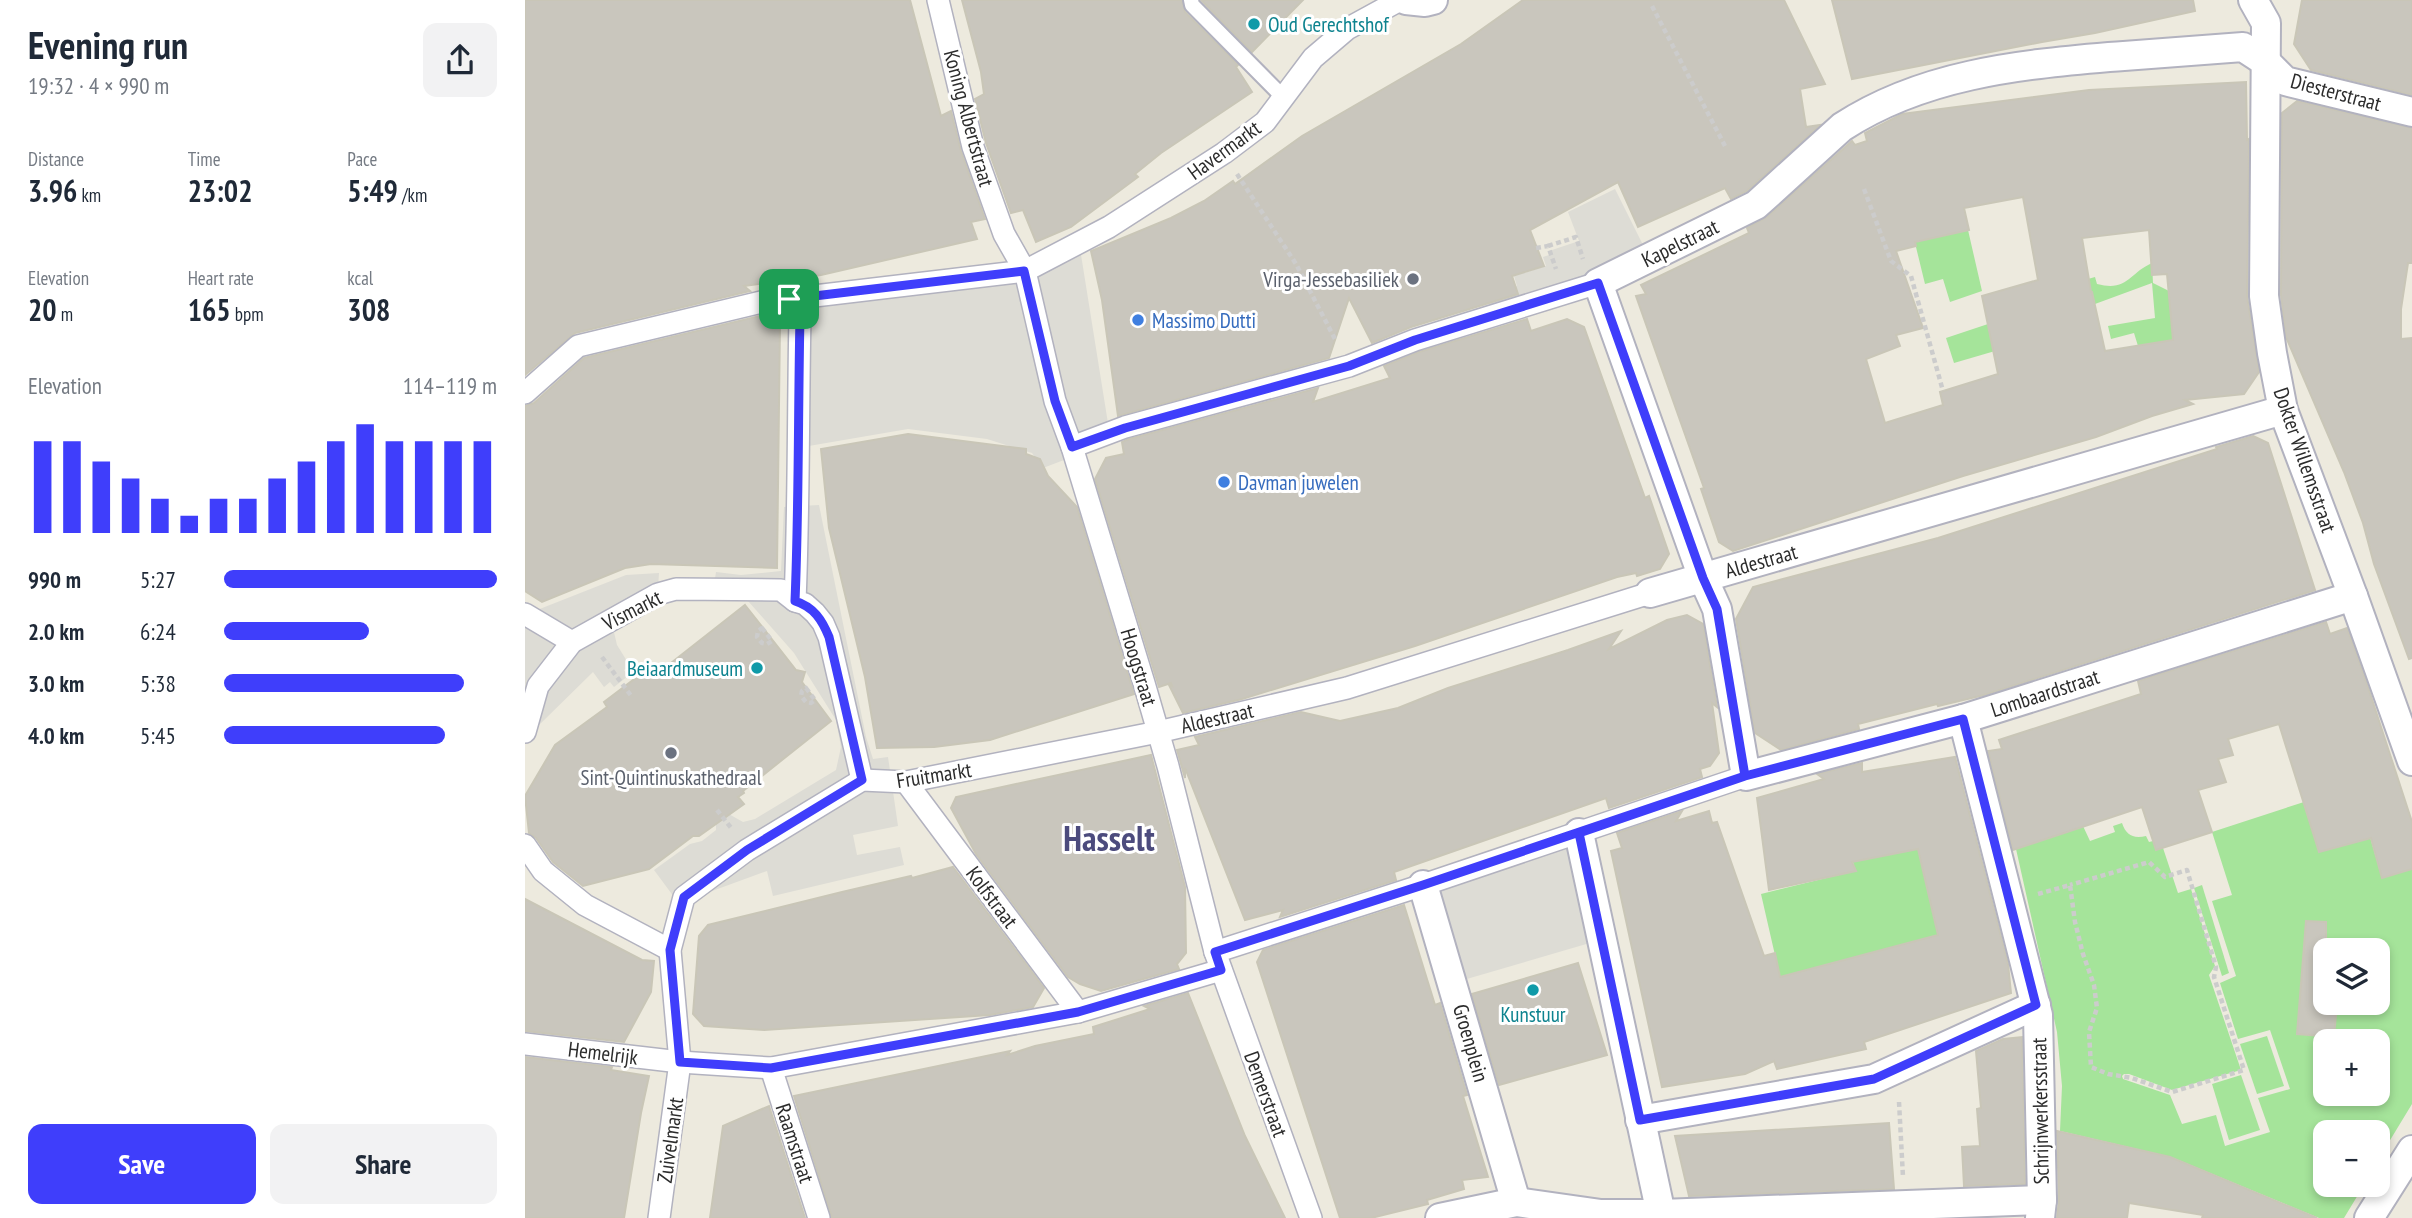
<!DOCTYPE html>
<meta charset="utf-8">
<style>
:root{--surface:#fff;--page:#f2f2f3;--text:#1f2937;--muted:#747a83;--accent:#3f3efb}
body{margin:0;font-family:"PT Sans Narrow",sans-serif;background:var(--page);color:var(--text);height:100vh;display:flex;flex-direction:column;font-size:26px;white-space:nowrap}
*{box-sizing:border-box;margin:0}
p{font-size:23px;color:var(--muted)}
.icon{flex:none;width:38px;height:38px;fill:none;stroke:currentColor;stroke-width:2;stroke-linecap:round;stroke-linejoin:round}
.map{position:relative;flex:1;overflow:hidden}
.sheet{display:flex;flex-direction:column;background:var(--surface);width:525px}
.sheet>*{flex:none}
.fabs{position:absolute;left:1788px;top:938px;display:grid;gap:14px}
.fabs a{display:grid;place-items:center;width:77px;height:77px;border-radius:14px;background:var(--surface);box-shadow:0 4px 10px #0003;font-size:35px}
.pin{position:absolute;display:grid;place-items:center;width:60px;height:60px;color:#fff;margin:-30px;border-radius:14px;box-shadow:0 4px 10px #0006}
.round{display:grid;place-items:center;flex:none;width:74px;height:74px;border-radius:14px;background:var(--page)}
.overview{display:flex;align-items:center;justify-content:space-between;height:119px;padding:0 28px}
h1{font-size:38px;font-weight:700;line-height:52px}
.stats{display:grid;grid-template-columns:repeat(3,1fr);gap:10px;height:119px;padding:7px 28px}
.stats div{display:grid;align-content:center}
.stats b{font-size:30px;font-weight:700}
.stats small{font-size:19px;font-weight:400}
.stats p{font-size:19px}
.chart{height:196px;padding:14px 28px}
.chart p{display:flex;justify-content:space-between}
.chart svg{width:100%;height:126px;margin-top:7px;stroke:var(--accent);stroke-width:6}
.button{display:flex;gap:14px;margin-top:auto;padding:14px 28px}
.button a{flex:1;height:80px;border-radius:14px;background:var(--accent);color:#fff;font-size:28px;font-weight:700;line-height:80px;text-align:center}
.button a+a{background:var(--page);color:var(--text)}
ul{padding:0 28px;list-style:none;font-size:23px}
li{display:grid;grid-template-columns:112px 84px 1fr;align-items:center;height:52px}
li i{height:18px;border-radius:9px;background:var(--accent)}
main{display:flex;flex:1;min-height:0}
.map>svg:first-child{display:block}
.green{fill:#a5e49a;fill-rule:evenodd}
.plaza{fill:#dddcd5}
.building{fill:#c9c6bd;stroke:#c9c6b7;stroke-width:2;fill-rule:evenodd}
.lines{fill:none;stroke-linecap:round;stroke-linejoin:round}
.service-casing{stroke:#b2b2bf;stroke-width:18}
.pedestrian-casing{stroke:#b2b2bf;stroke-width:24}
.minor-casing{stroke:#b2b2bf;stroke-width:32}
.path{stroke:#ccc;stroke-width:4.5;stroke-dasharray:5 3.5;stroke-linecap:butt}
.service{stroke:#fff;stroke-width:14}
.pedestrian{stroke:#fff;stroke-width:21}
.minor{stroke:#fff;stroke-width:28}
.route-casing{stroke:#fff;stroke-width:14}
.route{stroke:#3f3efb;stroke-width:9}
.culture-dot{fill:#0f9aa8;stroke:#fff;stroke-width:2.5}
.worship-dot{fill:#6b7280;stroke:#fff;stroke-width:2.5}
.shop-dot{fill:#3f7fe0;stroke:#fff;stroke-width:2.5}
.labels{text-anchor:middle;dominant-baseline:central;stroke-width:6;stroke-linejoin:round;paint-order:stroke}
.culture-label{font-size:21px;fill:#0d838f;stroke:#fff;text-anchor:start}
.street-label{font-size:21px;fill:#2c2c2c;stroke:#fff}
.worship-label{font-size:21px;fill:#5b616d;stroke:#fff;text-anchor:end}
.shop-label{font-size:21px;fill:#366cbe;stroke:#fff;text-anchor:start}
.town-label{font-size:35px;font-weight:bold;fill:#4c4b7d;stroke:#fff}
</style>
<main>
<section class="sheet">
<div class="overview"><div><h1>Evening run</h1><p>19:32 · 4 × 990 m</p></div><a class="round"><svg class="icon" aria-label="share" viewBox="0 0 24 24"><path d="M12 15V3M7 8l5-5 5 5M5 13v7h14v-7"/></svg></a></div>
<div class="stats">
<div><p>Distance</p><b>3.96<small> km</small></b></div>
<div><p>Time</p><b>23:02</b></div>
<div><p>Pace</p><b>5:49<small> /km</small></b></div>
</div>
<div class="stats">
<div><p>Elevation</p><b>20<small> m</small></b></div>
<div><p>Heart rate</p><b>165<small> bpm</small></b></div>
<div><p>kcal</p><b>308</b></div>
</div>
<div class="chart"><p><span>Elevation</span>114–119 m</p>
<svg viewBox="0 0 160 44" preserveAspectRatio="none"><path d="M5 44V12M15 44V12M25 44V19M35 44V25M45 44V32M55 44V38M65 44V32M75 44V32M85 44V25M95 44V19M105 44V12M115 44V6M125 44V12M135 44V12M145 44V12M155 44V12"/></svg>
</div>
<ul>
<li><b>990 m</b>5:27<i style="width:100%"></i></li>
<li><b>2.0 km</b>6:24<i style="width:53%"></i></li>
<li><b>3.0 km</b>5:38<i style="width:88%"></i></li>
<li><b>4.0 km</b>5:45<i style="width:81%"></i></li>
</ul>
<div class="button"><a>Save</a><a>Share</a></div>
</section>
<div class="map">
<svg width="1887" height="1218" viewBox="0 0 1887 1218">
<rect width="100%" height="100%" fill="#edeade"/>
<g class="green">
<path d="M1381,206L1422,235L1443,230L1457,291L1425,302L1418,279L1400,284Z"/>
<path d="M1627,263L1628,283L1644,291L1648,340L1613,346L1609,333L1586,339L1583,326L1630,318L1627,283L1570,304L1567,292L1548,295L1556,281L1570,277L1572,284C1603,292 1604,273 1627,263Z"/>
<path d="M1463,324L1470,351L1429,363L1421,338Z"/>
<path d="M1779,802L1794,852L1845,837L1857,878L1887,869V1104L1853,1160V1132H1801V1185H1839L1819,1218H1794L1646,1157L1535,1131L1537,1086L1532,1032L1491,849L1558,826L1565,841L1590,832L1588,826L1597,823C1601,835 1608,839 1621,836L1624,842L1628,841L1631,850L1638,848L1653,893L1666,889L1690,966L1684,975L1716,1070L1647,1090L1604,1074H1599L1597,1076L1598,1079L1645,1095L1657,1124L1691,1115L1700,1146L1745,1132L1733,1098L1765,1089L1745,1030L1713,1039L1695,983L1711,976L1687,901L1707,895L1687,832ZM1801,950H1853V1003H1812L1809,1037L1772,1034L1778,961ZM1801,1041H1853V1094H1801Z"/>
<path d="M1393,849L1413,935L1255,977L1236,894L1330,871L1328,862Z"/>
<path d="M1677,885L1704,973L1697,976L1669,888Z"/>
<path d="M1742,1036L1759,1086L1732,1094L1715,1044Z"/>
<path d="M1716,1075L1735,1130L1704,1140L1687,1084Z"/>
</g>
<g class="plaza">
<path d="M1090,189L1120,249L1063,278L968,311L963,297L992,286L989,276L1021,266L1018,257L1027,254V250L1054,241L1043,212Z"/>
<path d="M553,236L586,442L518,468L507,453L462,439L383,429L272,448L275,316L285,296L499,271Z"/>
<path d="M294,505L341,737L348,759L363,757L373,826L328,835L332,855L375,847L379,865L248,896L242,871L168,898L149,897L129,870L165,844L177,841L191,830V820L202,813L218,822L230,819L311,770L316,747L311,720L269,653L223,601L187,599L191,572L216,575L256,571L259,507Z"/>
<path d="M134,573L132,603L88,628L92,645L105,666L99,670L103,676L89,687L85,682L79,687L68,672L14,725L0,724V618L2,614L101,575Z"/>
<path d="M1052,835L1075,940L928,983L901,886Z"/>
</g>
<g class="building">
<path d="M0,0H385L416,116L426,111L436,151L460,219L446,222L452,239L296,275L219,286L225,291L50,333L0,375Z"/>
<path d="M437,0H657L660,12L713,65L711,67L727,92L636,153L610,174L613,177L546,227L511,242L498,210L486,213L461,143L450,99L459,94L456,72Z"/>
<path d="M676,0H778L727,52Z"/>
<path d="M998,0H1259L1300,84L1275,89L1281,127L1295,125L1222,191L1206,199L1200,188L1113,227L1093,182L1005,230L1019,266L987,276L993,294L886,327L847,343L824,298L804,358L593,416L577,300L566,251L646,218L679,201L708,181L710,184L777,136L936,44Z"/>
<path d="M1307,0H1668L1670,11L1570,33L1517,42L1327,79Z"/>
<path d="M1777,0H1887V95L1786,70L1769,44Z"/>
<path d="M1721,82L1722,140L1724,139L1722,296L1734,372L1719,394L1660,400L1668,404L1627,416L1571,437L1438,476L1208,551L1194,542L1176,489L1179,488L1111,296L1121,294L1116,285L1224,233L1222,228L1242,217L1327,141L1330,145L1342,141L1340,133L1377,114L1564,90ZM1498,197L1513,280L1457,296L1473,374L1415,392L1418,405L1360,423L1341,359L1375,346L1371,335L1398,328L1371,251L1391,246L1390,242L1444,230L1439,208ZM1624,230L1627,275L1642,274L1648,340L1580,351L1567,292H1566L1557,238Z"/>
<path d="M1772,101L1887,128V263H1883L1876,309V339L1887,338V658L1884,659L1849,564L1838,523L1819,472L1761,337L1756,295L1757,113Z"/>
<path d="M247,313L255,322L252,568L126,564L100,568L17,602L0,591V406L9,403L59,358Z"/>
<path d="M1002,319L1006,331L1042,319L1059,327L1120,498L1124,496L1144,554L1135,569L1112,576L1111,573L1092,577L890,646L717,699L658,713L644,685L647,686L646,683L634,687L570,479L581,458L599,454L597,442L604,439L793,388L788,402L865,378L859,366L894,352Z"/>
<path d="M383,434L501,449V454L515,459L523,476L552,507L609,694L465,740L409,747L352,748L340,677L304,528L296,449Z"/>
<path d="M1728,436L1743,443L1790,590L1459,695L1413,706L1412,704L1333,724L1334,729L1256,750L1230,733L1211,619L1228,587L1413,538L1692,449L1691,447Z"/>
<path d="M220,605L271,670L280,672L277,682L306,721L218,791L219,793L213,797L219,804L174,836H168L124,869L58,886L28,862L11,838L4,833L0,796L30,745L82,707L79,702L120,671L125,678L131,673L132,674Z"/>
<path d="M1162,615L1178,624L1192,707L1187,703L1194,753L1185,766L1175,769L1177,777L1084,808L1081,798L869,872L871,880L755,917L758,910L720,920L660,768V778L652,750L674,745L670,737L776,712L815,721L873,708L923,688L1043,650L1096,631L1084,649L1142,620Z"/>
<path d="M1801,622L1805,634L1822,628L1841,681L1887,822V869L1857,878L1846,838L1794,852L1754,724L1703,739L1708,755L1693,759L1701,782L1673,790L1687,832L1631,850L1617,807L1488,850L1463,751L1477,749L1474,740L1616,694L1613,681Z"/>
<path d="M626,755L660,887L661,953L652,964L654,969L576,991L555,984L543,977L451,854L426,808L431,797Z"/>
<path d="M1430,757L1483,964L1486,993L1339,1042L1341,1049L1252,1069L1249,1061L1220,1074L1137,1087L1086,851L1097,848L1092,833L1157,811L1151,821L1184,811L1187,823L1192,822L1239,956L1250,953L1255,977L1413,935L1393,849L1327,862L1331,871L1244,890L1232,798L1299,779L1292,774L1337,763V772Z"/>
<path d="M428,867L519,988L508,1007L465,1015L239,1030L179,1026L168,1014L174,936L183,925L317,892L386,876L387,878Z"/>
<path d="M0,899L117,960L129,961L126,992L99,1042L0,1031Z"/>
<path d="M879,905L910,1005L915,1003L942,1095L938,1096L963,1177L937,1180L939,1189L902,1200L903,1204L846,1218H815L732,962L738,950Z"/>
<path d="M1781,921L1801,922V1003H1812L1809,1037L1772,1034Z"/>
<path d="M1053,963L1082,1055L974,1085L947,994Z"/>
<path d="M663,993L720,1136L760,1218H307L269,1096L485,1051L482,1055L510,1046L569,1034L568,1027L625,1009L619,1006Z"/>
<path d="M1497,1037L1500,1184L1439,1186L1437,1147L1455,1146L1452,1109L1456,1108L1451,1051L1478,1039Z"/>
<path d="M0,1057L87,1067L86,1070L124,1076L116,1113L99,1218H0Z"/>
<path d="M244,1106L280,1218H185L198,1126Z"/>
<path d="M1364,1123L1369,1189L1164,1196L1150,1136Z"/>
<path d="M1532,1131L1645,1157L1792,1218H1677L1678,1215L1604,1203L1602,1218H1532L1534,1200Z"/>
</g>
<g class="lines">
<defs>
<path id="service" d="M666,0L667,5L758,97"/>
<g id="pedestrian">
<path d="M413,0L448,147L479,234L500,271L530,401L547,447L619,683L643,766L690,952L786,1218"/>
<path d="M0,393L53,346L253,298L264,299"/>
<path d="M547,447L600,427L824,366L890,340L1073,283"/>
<path d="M270,601C274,506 273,411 275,316L264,299L500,271L584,227L699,153L740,122L788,58L822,29L875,0"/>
<path d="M0,614L47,642"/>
<path d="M0,732L13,686L47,642L133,594L151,589L256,590L270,601L280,604L290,613L298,623L304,637L337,780"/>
<path d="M381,782L553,1012"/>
<path d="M0,845L18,871L60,905L145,950"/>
<path d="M690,952L898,885L1221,776"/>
<path d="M0,1044L155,1062L246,1068L553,1012L696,970"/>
<path d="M246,1068L294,1218"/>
<path d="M134,1218L155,1062L145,950L159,897L222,850L337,780L381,782L633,732L822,688L1125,593"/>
</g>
<g id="minor">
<path d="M881,0L900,2L908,0"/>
<path d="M1728,0L1741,23L1739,296L1747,353L1758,410L1828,596L1887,761"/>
<path d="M1125,593L1758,410"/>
<path d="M1828,596L1438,719L1221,776L1192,609L1178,578L1073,283L1231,205L1317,127C1397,75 1491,65 1584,57C1629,54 1674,50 1718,47L1741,62L1760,81L1887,112"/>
<path d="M1438,719L1513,1015L1517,1200L1515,1218"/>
<path d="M1054,833L1136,1214"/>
<path d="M898,885L991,1202"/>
<path d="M1115,1120L1349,1079L1511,1005"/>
<path d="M915,1218L991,1202L1076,1214H1136L1517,1200"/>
<path d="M1844,1218L1887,1150"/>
</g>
</defs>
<use href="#service" class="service-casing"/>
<use href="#pedestrian" class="pedestrian-casing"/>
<use href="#minor" class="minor-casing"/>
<g class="path">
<path d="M1127,6L1200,146"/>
<path d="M712,174L771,264L811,341"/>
<path d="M1339,189L1366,261L1386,276L1418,391"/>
<path d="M1023,246L1051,237L1058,259"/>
<path d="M1011,248L1023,246L1031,269"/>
<path d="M237,628L247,641L242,644L237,643L232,637L233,631Z"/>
<path d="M77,657L107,697"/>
<path d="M281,688L290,700L286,703L281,702L276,696L277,691Z"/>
<path d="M192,810L207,829"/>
<path d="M1513,894L1545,885L1550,922L1558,954L1569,985L1572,1008L1564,1032L1566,1067L1583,1074L1607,1078L1647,1092L1719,1070L1689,977L1691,967L1662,870L1640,877L1624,862L1545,885"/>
<path d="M1374,1102L1378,1177"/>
</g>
<use href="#service" class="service"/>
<use href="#pedestrian" class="pedestrian"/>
<use href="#minor" class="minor"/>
</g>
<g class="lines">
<defs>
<path id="route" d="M264,299L275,316C273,411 274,506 270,601C289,607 297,620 304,637L337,780L222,850L159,897L145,950L155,1062L246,1068L553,1012L696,970L690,952L898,885L1220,776L1438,719L1511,1005L1349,1079L1115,1120L1054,833L1220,776L1192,609L1178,578L1073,283L890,340L824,366L600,428L547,447L530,401L499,271L264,299"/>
</defs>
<use href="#route" class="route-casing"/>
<use href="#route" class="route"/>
</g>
<g class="culture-dot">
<circle cx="729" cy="24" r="7"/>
<circle cx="232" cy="668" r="7"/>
<circle cx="1008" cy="990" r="7"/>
</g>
<g class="worship-dot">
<circle cx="888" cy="279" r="7"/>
<circle cx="146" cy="753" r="7"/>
</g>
<g class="shop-dot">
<circle cx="613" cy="320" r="7"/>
<circle cx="699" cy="482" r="7"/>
</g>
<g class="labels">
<g class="culture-label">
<text x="743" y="24">Oud Gerechtshof</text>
<text x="218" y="668" text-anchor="end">Beiaardmuseum</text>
<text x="1008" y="1014" text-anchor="middle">Kunstuur</text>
</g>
<g class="street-label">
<text transform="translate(1811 92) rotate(15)">Diesterstraat</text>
<text transform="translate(444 118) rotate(75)">Koning Albertstraat</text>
<text transform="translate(699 150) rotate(-36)">Havermarkt</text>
<text transform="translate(1155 243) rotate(-26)">Kapelstraat</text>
<text transform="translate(1780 460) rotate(71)">Dokter Willemsstraat</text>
<text transform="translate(1236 561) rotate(-16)">Aldestraat</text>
<text transform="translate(107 610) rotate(-27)">Vismarkt</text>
<text transform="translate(614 667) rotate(73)">Hoogstraat</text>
<text transform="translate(1520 693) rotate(-18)">Lombaardstraat</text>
<text transform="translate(692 718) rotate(-13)">Aldestraat</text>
<text transform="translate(409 775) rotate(-9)">Fruitmarkt</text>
<text transform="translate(467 897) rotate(53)">Kolfstraat</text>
<text transform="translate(946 1043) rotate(74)">Groenplein</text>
<text transform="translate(78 1053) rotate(7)">Hemelrijk</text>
<text transform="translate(741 1094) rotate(70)">Demerstraat</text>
<text transform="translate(1515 1111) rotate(-91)">Schrijnwerkersstraat</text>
<text transform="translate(145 1140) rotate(-82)">Zuivelmarkt</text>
<text transform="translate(270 1143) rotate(72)">Raamstraat</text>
</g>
<g class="worship-label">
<text x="874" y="279">Virga-Jessebasiliek</text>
<text x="146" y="777" text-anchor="middle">Sint-Quintinuskathedraal</text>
</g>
<g class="shop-label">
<text x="627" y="320">Massimo Dutti</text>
<text x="713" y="482">Davman juwelen</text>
</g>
<g class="town-label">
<text x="584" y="838">Hasselt</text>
</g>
</g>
</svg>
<div class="fabs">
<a><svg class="icon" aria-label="layers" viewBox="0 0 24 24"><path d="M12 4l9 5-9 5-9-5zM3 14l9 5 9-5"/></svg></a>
<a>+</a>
<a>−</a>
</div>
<div class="pin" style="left:264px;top:299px;background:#1e9e55"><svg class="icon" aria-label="arrive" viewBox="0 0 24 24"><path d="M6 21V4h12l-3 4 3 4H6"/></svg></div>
</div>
</main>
